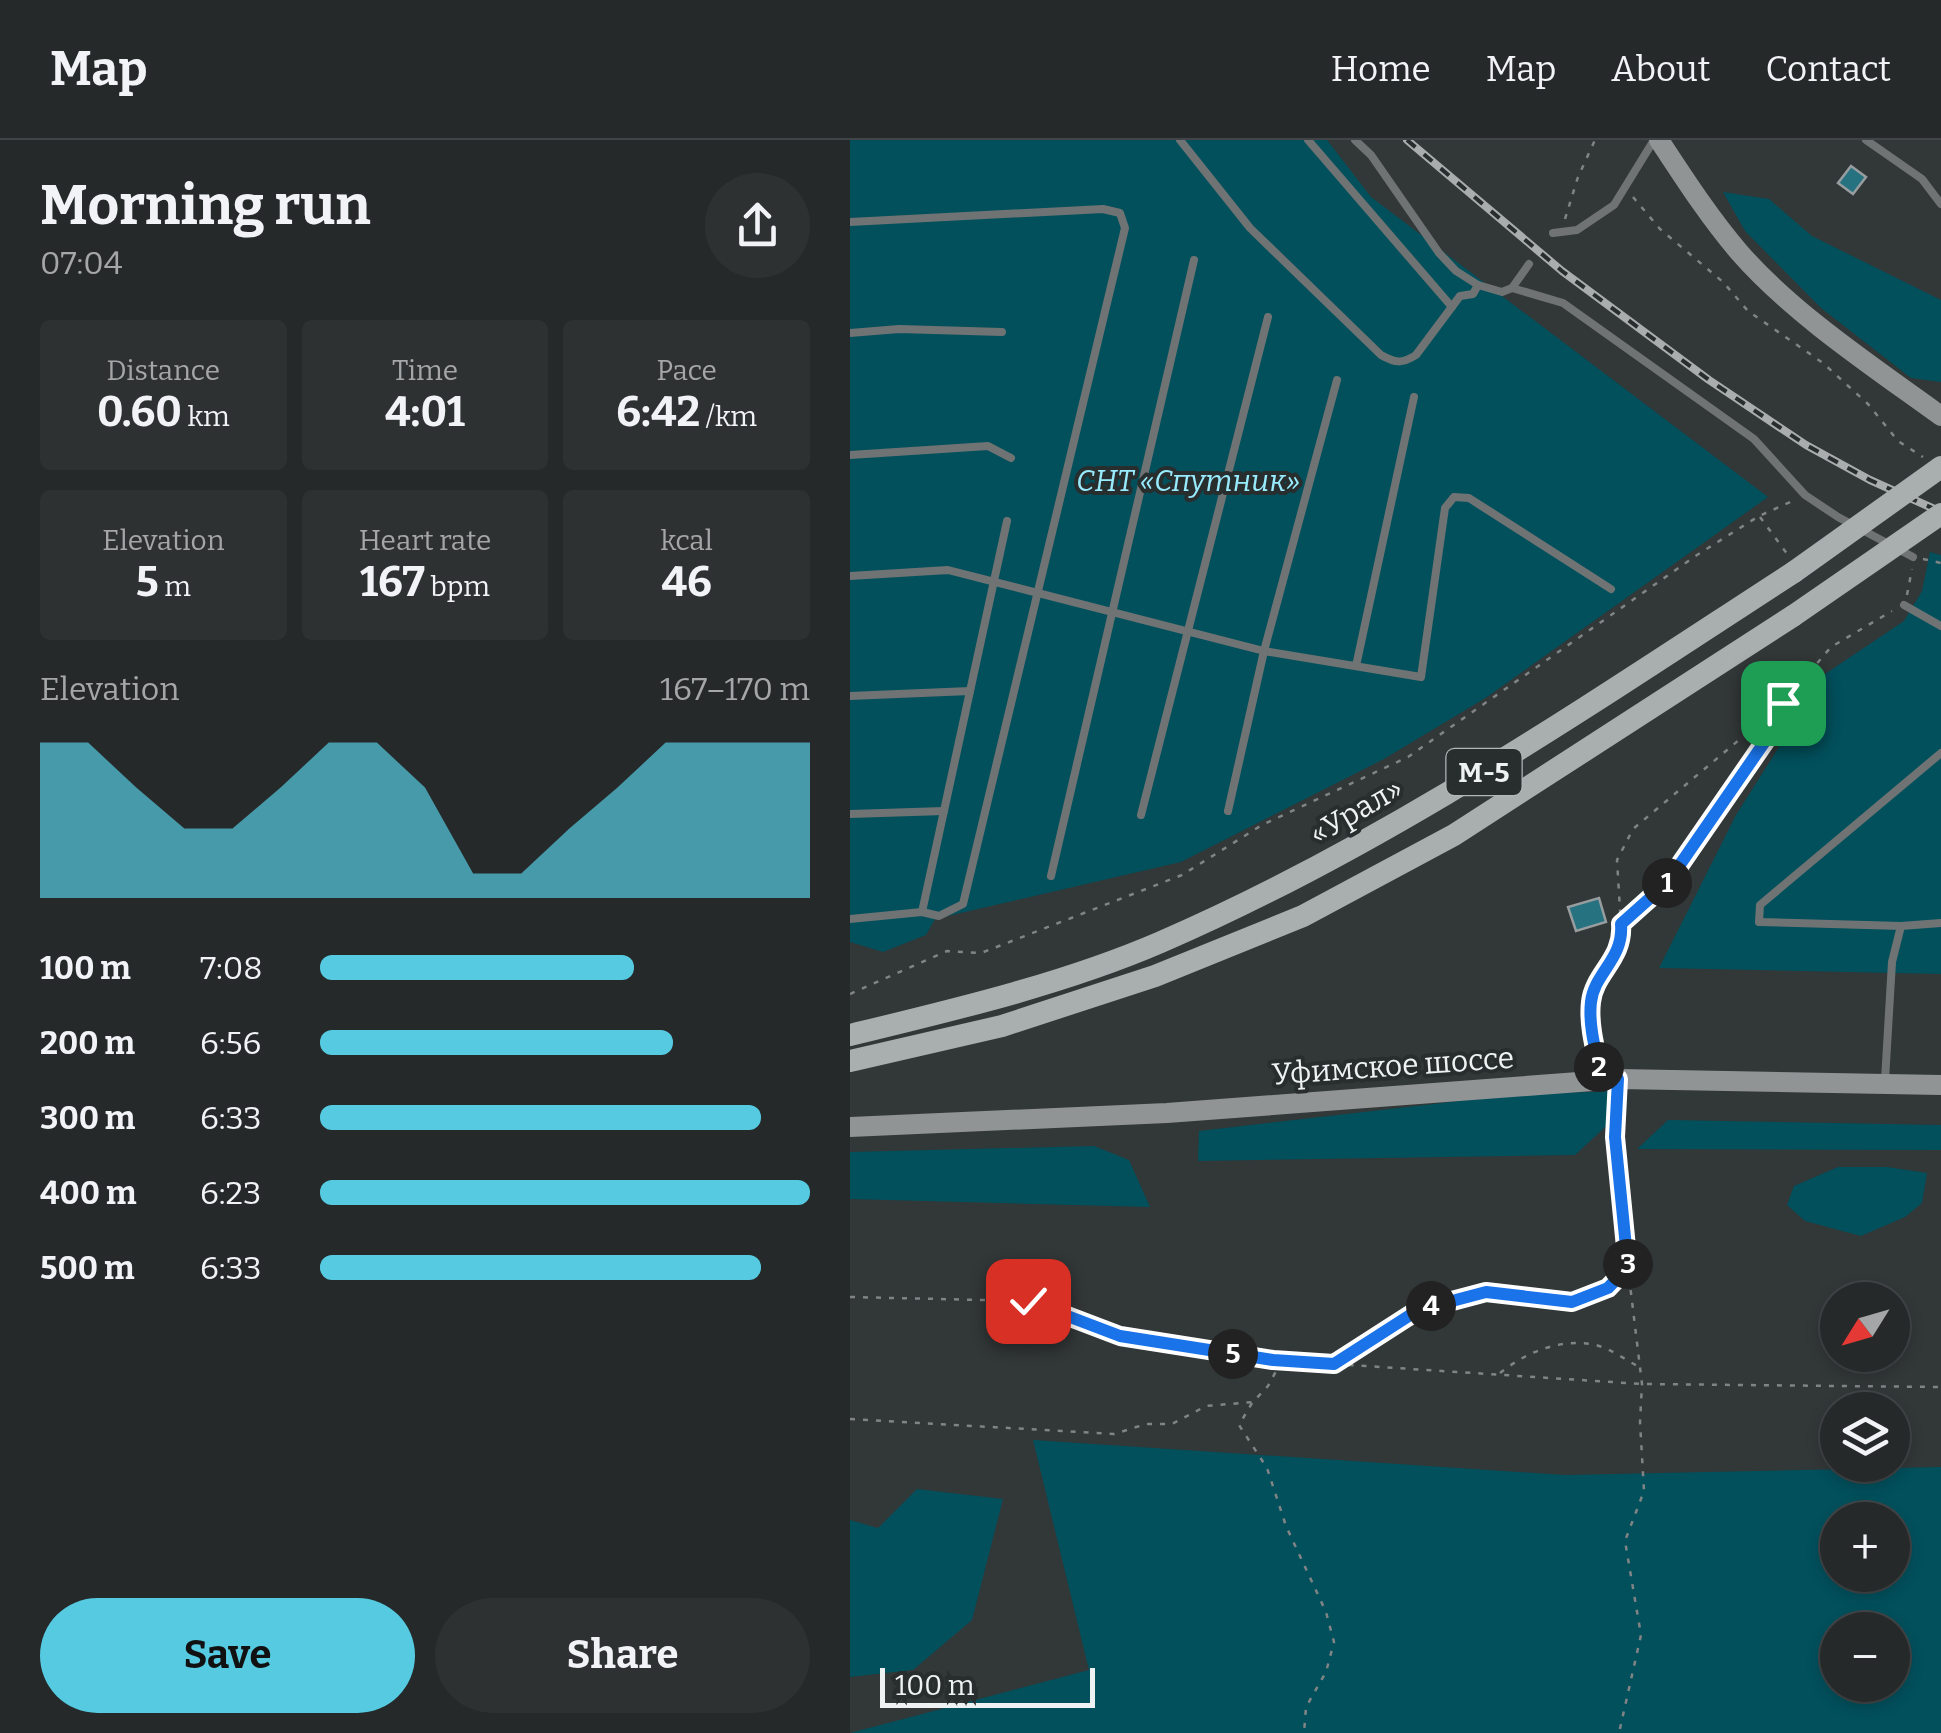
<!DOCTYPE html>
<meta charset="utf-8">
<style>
:root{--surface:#26292a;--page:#2e3132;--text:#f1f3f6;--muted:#a4a6a8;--line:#424547;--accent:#55cae0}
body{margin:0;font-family:Bitter,serif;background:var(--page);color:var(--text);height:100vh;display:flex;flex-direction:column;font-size:38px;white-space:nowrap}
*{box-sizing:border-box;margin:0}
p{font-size:32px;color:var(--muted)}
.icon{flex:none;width:55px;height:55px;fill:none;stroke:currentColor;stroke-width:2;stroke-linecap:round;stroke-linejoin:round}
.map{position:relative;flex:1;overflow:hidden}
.drawer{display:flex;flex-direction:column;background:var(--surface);width:850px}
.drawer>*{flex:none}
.needle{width:65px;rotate:233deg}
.buttons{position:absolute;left:970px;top:1142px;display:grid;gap:20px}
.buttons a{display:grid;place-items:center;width:90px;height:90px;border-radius:50%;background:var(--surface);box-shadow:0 5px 15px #0003,0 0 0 2px var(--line);font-size:50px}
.scale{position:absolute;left:30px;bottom:25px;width:215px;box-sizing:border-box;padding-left:10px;border:5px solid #eff2f3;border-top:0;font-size:28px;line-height:35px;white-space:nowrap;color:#eff2f3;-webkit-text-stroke:8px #282d2e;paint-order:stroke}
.pin{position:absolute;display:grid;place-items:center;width:85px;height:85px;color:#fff;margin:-42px;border-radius:20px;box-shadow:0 5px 15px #0006}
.km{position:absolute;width:50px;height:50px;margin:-25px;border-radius:50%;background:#222;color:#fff;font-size:28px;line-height:50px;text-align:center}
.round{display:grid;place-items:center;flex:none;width:105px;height:105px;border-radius:52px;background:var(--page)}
.head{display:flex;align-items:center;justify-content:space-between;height:170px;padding:0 40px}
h1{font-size:55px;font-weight:700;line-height:75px}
.stats{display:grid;grid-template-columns:repeat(3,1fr);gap:15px;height:170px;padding:10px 40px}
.stats div{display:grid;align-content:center;border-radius:10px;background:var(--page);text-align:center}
.stats b{font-size:42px;font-weight:700}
.stats small{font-size:28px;font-weight:400}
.stats p{font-size:28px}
.chart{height:280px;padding:20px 40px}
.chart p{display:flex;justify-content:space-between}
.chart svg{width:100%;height:180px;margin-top:10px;fill:var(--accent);opacity:.7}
.cta{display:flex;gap:20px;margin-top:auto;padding:20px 40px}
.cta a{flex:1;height:115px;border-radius:60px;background:var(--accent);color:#111;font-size:40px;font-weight:700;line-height:115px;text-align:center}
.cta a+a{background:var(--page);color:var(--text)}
ul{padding:0 40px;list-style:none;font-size:32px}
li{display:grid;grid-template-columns:160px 120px 1fr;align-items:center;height:75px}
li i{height:25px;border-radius:12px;background:var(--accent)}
header{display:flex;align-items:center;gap:60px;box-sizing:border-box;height:140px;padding:0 50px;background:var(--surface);border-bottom:2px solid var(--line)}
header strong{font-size:48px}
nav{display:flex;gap:55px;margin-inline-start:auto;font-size:35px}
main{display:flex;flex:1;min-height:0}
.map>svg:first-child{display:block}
.green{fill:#02505c;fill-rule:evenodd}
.building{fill:#277280;stroke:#979d9f;stroke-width:2.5}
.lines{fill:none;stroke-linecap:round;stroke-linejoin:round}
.path{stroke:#808485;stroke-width:2.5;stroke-dasharray:5 8;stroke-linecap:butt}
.lane{stroke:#707373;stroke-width:8}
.secondary{stroke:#909495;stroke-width:20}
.primary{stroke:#a9aeaf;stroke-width:22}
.rail-casing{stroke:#a9adae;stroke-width:8}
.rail{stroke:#282d2e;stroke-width:4;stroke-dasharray:11;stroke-linecap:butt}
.primary-bridge{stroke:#a9aeaf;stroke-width:22}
.route-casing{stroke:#fff;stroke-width:20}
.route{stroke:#1a73e8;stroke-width:12}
.labels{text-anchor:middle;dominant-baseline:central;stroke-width:8;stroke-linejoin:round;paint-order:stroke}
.shield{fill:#282d2e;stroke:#b3b7b8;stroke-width:2.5}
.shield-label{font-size:28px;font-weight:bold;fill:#eff2f3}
.park-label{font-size:30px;font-style:italic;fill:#98ebfc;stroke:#282d2e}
.street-label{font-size:30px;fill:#eff2f3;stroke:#282d2e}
</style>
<header>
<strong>Map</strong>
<nav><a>Home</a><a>Map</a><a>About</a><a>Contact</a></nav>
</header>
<main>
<section class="drawer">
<div class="head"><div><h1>Morning run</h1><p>07:04</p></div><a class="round"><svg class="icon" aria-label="share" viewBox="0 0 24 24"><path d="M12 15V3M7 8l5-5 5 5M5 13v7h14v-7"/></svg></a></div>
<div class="stats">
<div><p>Distance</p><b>0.60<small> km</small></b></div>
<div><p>Time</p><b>4:01</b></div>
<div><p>Pace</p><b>6:42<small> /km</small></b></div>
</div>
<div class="stats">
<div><p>Elevation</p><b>5<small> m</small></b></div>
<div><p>Heart rate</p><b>167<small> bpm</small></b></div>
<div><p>kcal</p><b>46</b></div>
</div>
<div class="chart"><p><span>Elevation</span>167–170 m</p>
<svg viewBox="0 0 160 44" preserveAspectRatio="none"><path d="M0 44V6L10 6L20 17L30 27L40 27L50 17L60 6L70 6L80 17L90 38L100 38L110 27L120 17L130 6L140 6L150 6L160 6V44z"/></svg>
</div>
<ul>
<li><b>100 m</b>7:08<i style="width:64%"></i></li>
<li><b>200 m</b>6:56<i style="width:72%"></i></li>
<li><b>300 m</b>6:33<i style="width:90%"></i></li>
<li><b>400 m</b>6:23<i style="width:100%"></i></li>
<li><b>500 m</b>6:33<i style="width:90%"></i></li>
</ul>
<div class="cta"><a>Save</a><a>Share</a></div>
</section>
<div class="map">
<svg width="1091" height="1593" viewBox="0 0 1091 1593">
<rect width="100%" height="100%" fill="#323738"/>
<g class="green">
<path d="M0,0H477L521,57L918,357L637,557L534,619L331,722L85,779L76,795L33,812L0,802Z"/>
<path d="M873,52L919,59L962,96L1091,160V242L1061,238L971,168L895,91Z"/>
<path d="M1080,412L1091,415V834L809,828L886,675L975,534L1054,481L1072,451Z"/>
<path d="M765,951L766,977L725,1015L348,1021L349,991L662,955Z"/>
<path d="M818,980L1091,985V1010L787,1009Z"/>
<path d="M244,1006L279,1020L300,1067L0,1059V1012Z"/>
<path d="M988,1027H1037L1077,1033L1072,1063L1055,1077L1011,1096L955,1081L937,1065L944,1046Z"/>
<path d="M183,1300L715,1335L1091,1327V1593H0L239,1530ZM988,1380H1042V1435H988ZM988,1490H1042V1545H988Z"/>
<path d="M67,1349L153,1359L122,1480L63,1530L0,1537V1380L28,1388Z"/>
</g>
<g class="building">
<path d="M1001,26L1016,37L1003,54L988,43Z"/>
<path d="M749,758L756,782L726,791L718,767Z"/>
</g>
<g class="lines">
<g class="path">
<path d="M783,57L810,89L873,142L898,171L973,223L1018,264L1048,301L1073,317"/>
<path d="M715,79L728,37L745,0"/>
<path d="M910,377L938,415"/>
<path d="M1073,419L1091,423"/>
<path d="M1057,455L1062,429"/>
<path d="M772,783L818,742L927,583L932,567"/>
<path d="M0,854L97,811L131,813L332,735L412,685L558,617L847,415L909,376L945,360"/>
<path d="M748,922L741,859L772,803L767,720L783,689L933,563L981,507L1042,471"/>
<path d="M768,956L765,997L770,1062L792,1244L790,1282L794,1351L775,1401L791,1495L769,1593"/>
<path d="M0,1157L178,1161L271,1196L423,1220L792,1244L1091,1247"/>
<path d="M485,1223L568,1170L636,1152L722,1162L758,1148L777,1128"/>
<path d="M650,1233C678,1211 711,1198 746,1205C761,1209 776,1220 789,1227"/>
<path d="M402,1263L389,1285L417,1328L436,1386L476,1472L484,1502L476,1532L456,1567L454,1593"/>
<path d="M0,1279L264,1294L296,1284H322L356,1266L403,1262L418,1246L431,1222"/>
</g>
<g class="lane">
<path d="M330,0L400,88L531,215C545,223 552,224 566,215L610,156L623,154L628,145"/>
<path d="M458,0L602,167"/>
<path d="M505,0L521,15L589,113L606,131L628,145L652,152L662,148L713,163L904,299L955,355L988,377L1063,417"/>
<path d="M1016,0L1072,39L1091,64"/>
<path d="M0,82L253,69L270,73L275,88L113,764L89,776L72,772L0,779"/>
<path d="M703,93L727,90L764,65L804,0"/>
<path d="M662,148L679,124"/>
<path d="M0,193L49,189L152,192"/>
<path d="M0,315L138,306L161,318"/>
<path d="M0,436L98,430L414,511L571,537L595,368L604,357L619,358L761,449"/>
<path d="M1054,465L1091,486"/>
<path d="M506,526L564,257"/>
<path d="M0,556L120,551"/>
<path d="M1091,613L910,765L909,782L1051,786L1091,783"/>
<path d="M378,671L414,511L487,240"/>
<path d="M0,674L94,671"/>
<path d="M291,675L418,177"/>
<path d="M201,736L344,120"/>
<path d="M72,772L157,381"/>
<path d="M1035,940L1042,822L1051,786"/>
</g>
<g class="secondary">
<path d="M809,0C834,38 859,77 889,112C943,174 1025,228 1091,276"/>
<path d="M0,987L317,973L769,939L1091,945"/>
</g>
<g class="primary">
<path d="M0,895C103,870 214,844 311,802C537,704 739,565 944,432"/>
<path d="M0,921L152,886L305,836L453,776L604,695L943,476"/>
</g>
<defs>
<path id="rail" d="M557,0L712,131L859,240L956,305L1020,340L1091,372"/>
</defs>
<use href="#rail" class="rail-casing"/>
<use href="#rail" class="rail"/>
<g class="primary-bridge">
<path d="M944,432L1091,327"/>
<path d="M943,476L1091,374"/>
</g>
</g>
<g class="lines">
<defs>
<path id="route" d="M178,1161L270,1196L423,1220L484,1224L568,1170L636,1152L722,1162L758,1148L778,1127L765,997L768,939L752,940C747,915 738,887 741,862C744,833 774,819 771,784L818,742L927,584L933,563"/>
</defs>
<use href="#route" class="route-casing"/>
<use href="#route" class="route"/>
</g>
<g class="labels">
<rect class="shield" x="596.5" y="609" width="75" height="46" rx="8"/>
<g class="shield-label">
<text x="634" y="632">М-5</text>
</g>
<g class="park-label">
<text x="338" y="341">СНТ «Спутник»</text>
</g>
<g class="street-label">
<text transform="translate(506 671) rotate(-30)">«Урал»</text>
<text transform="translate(543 926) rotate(-4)">Уфимское шоссе</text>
</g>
</g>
</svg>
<div class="buttons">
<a><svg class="needle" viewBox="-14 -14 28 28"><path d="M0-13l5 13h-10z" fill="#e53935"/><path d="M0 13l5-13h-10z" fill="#a4a6a8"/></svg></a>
<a><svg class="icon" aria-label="layers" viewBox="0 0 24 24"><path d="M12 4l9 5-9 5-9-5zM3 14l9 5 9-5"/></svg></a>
<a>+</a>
<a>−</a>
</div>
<div class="scale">100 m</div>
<div class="pin" style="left:933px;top:563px;background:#1e9e55"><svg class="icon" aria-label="arrive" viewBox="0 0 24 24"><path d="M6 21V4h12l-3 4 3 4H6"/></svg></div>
<div class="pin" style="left:178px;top:1161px;background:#d93025"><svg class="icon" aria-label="check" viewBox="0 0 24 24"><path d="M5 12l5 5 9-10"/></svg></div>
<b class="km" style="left:817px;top:743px">1</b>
<b class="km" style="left:749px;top:927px">2</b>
<b class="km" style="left:778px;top:1124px">3</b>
<b class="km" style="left:581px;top:1166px">4</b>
<b class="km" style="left:383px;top:1214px">5</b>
</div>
</main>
